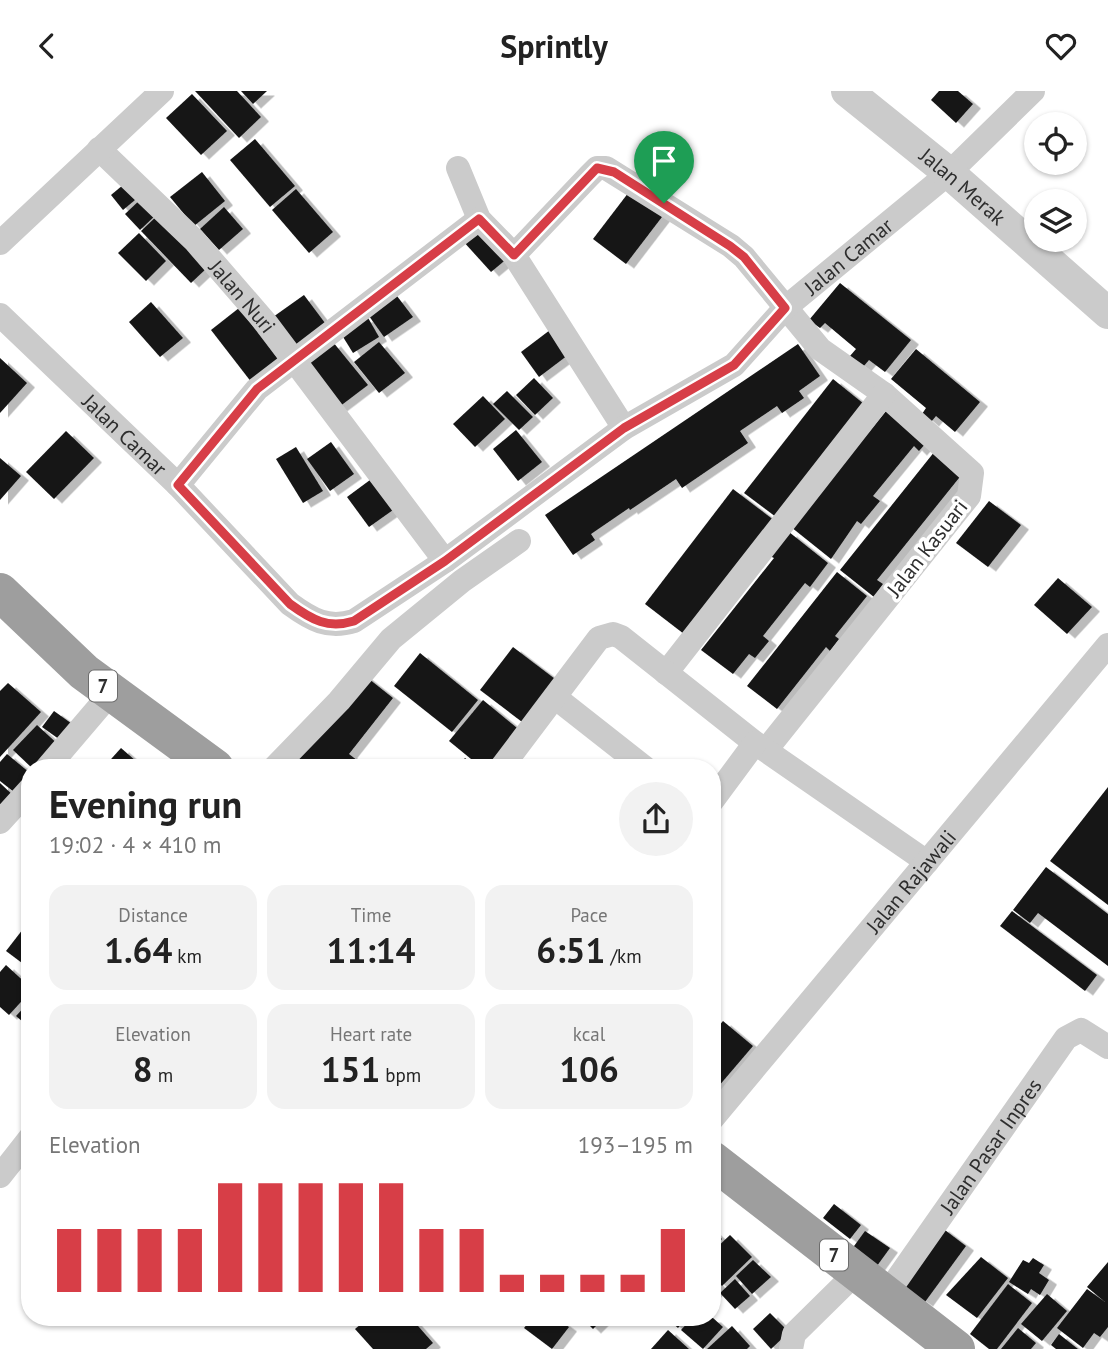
<!DOCTYPE html>
<meta charset="utf-8">
<style>
:root{--surface:#fff;--page:#f2f2f2;--text:#222;--muted:#767676;--accent:#d73e47}
body{margin:0;font-family:"PT Sans",sans-serif;background:var(--page);color:var(--text);height:100vh;display:flex;flex-direction:column;font-size:26px;white-space:nowrap}
*{box-sizing:border-box;margin:0}
p{font-size:23px;color:var(--muted)}
.icon{flex:none;width:38px;height:38px;fill:none;stroke:currentColor;stroke-width:2;stroke-linecap:round;stroke-linejoin:round}
.map{position:relative;flex:1;overflow:hidden}
.panel{position:absolute;left:21px;top:668px;width:700px;height:567px;display:flex;flex-direction:column;background:var(--surface);border-radius:28px;box-shadow:0 2px 5px #0004}
.panel>*{flex:none}
.tools{position:absolute;left:1024px;top:21px;display:grid;gap:14px}
.tools a{display:grid;place-items:center;width:63px;height:63px;border-radius:50%;background:var(--surface);box-shadow:0 2px 5px #0004;font-size:35px}
.pin{position:absolute;display:grid;place-items:center;width:60px;height:60px;color:#fff;margin:-72px -30px;border-radius:50% 50% 50% 0;rotate:-45deg;box-shadow:0 0 7px #0007}
.pin .icon{rotate:45deg}
.round{display:grid;place-items:center;flex:none;width:74px;height:74px;border-radius:37px;background:var(--page)}
.head{display:flex;align-items:center;justify-content:space-between;height:119px;padding:0 28px}
h1{font-size:38px;font-weight:700;line-height:52px}
.stats{display:grid;grid-template-columns:repeat(3,1fr);gap:10px;height:119px;padding:7px 28px}
.stats div{display:grid;align-content:center;border-radius:18px;background:var(--page);text-align:center}
.stats b{font-size:35px;font-weight:700}
.stats small{font-size:19px;font-weight:400}
.stats p{font-size:19px}
.chart{height:196px;padding:14px 28px}
.chart p{display:flex;justify-content:space-between}
.chart svg{width:100%;height:126px;margin-top:7px;stroke:var(--accent);stroke-width:6}
header{display:flex;justify-content:space-between;align-items:center;height:91px;padding:0 28px;background:var(--surface);font-size:32px;font-weight:700}
.map>svg:first-child{display:block}
.building{fill:#151515;filter:url(#shadow)}
.lines{fill:none;stroke-linecap:round;stroke-linejoin:round}
.minor{stroke:#cbcbcb;stroke-width:24}
.tertiary{stroke:#cbcbcb;stroke-width:32}
.trunk{stroke:#9e9e9e;stroke-width:38}
.route-casing{stroke:#fff;stroke-width:14}
.route{stroke:#d73e47;stroke-width:9}
.labels{text-anchor:middle;dominant-baseline:central;stroke-width:7;stroke-linejoin:round;paint-order:stroke}
.shield{fill:#fff;stroke:#6d6d6d;stroke-width:2}
.shield-label{font-size:19px;font-weight:bold;fill:#2e2e2e}
.street-label{font-size:21px;fill:#2e2e2e;stroke:#fff}
</style>
<header><svg class="icon" aria-label="back" viewBox="0 0 24 24"><path d="M15 5l-7 7 7 7"/></svg>Sprintly<svg class="icon" aria-label="heart" viewBox="0 0 24 24"><path d="M12 20l-8-8c-3-5 5-10 8-4 3-6 11-1 8 4z"/></svg></header>
<div class="map">
<svg width="1108" height="1258" viewBox="0 0 1108 1258">
<defs>
<filter id="shadow"><feDropShadow dx="8" dy="4.5" stdDeviation="0" flood-color="#0004"/></filter>
</defs>
<rect width="100%" height="100%" fill="#fff"/>
<g class="building">
<path d="M195,0H237L261,26L239,47Z"/>
<path d="M241,0H267L253,13Z"/>
<path d="M939,0H958L973,13L956,32L931,9Z"/>
<path d="M192,3L227,40L201,64L166,27Z"/>
<path d="M255,48L295,95L270,116L230,69Z"/>
<path d="M202,81L225,110L194,135L170,106Z"/>
<path d="M129,89L141,104L123,119L111,104Z"/>
<path d="M632,97L665,122L626,173L593,148Z"/>
<path d="M296,98L333,141L309,162L272,119Z"/>
<path d="M143,106L158,122L140,139L125,123Z"/>
<path d="M224,116L243,138L219,159L200,138Z"/>
<path d="M159,123L208,176L191,192L141,140Z"/>
<path d="M480,134L509,166L491,181L462,149Z"/>
<path d="M139,142L166,170L146,190L118,162Z"/>
<path d="M840,192L911,249L885,281L869,269L863,276L850,265L856,258L825,232L820,237L809,229Z"/>
<path d="M304,204L328,236L297,259L273,226Z"/>
<path d="M397,205L413,226L384,246L369,225Z"/>
<path d="M151,211L183,247L160,266L129,231Z"/>
<path d="M239,217L280,271L252,292L211,239Z"/>
<path d="M367,225L379,246L353,262L340,241Z"/>
<path d="M554,236L572,261L539,286L521,261Z"/>
<path d="M333,251L368,294L339,316L304,273Z"/>
<path d="M379,251L405,282L379,302L354,271Z"/>
<path d="M798,253L820,285L799,300L804,307L782,322L777,315L740,340L748,352L682,397L676,388L630,419L629,417L591,443L595,449L573,464L545,424Z"/>
<path d="M916,258L980,311L955,341L936,325L931,331L922,323L926,317L891,288Z"/>
<path d="M0,267L27,292L0,322Z"/>
<path d="M534,287L553,307L535,324L516,304Z"/>
<path d="M833,288L864,313L776,426L744,402Z"/>
<path d="M507,300L533,326L519,339L493,313Z"/>
<path d="M483,305L505,328L475,356L453,333Z"/>
<path d="M886,320L926,352L919,360L914,355L873,405L880,410L861,433L857,430L831,468L791,436Z"/>
<path d="M516,339L542,371L518,390L493,358Z"/>
<path d="M66,340L94,367L54,408L26,381Z"/>
<path d="M331,351L354,383L330,400L307,368Z"/>
<path d="M296,356L323,400L303,412L276,368Z"/>
<path d="M935,360L963,382L877,489L883,493L874,506L840,479Z"/>
<path d="M0,367L21,385L0,409Z"/>
<path d="M370,389L393,419L369,436L347,406Z"/>
<path d="M733,398L779,433L684,543L645,513Z"/>
<path d="M989,410L1021,434L988,476L956,452Z"/>
<path d="M789,441L828,472L810,496L805,492L763,545L769,550L755,567L749,563L733,583L701,559L774,467L770,465Z"/>
<path d="M837,481L867,505L835,545L839,548L830,560L826,556L777,618L747,595Z"/>
<path d="M1058,487L1092,516L1067,543L1034,514Z"/>
<path d="M513,556L559,591L526,634L480,599Z"/>
<path d="M420,562L478,609L452,641L394,595Z"/>
<path d="M364,584L393,607L349,663L367,677H300L294,672Z"/>
<path d="M8,592L41,621L0,666V600Z"/>
<path d="M483,609L522,641L491,677H482L449,650Z"/>
<path d="M54,620L75,635L63,651L42,636Z"/>
<path d="M37,634L61,656L42,677H32L13,659Z"/>
<path d="M121,657L144,677H103Z"/>
<path d="M7,663L30,682V692L19,705L0,690V671Z"/>
<path d="M465,667L478,677H456Z"/>
<path d="M0,692L16,707L0,724Z"/>
<path d="M1108,696V814L1050,770Z"/>
<path d="M1046,776L1108,823V875L1038,822L1030,832L1013,819Z"/>
<path d="M1012,820L1097,884L1085,900L1000,835Z"/>
<path d="M30,829V878L6,860Z"/>
<path d="M6,874L30,896V901L9,924L0,916V881Z"/>
<path d="M30,910V937L16,925Z"/>
<path d="M723,930L753,955L712,1003V943Z"/>
<path d="M834,1113L861,1134L850,1148L823,1127Z"/>
<path d="M941,1136L966,1155L925,1211L899,1193Z"/>
<path d="M712,1139L722,1148L712,1158Z"/>
<path d="M865,1140L890,1157L874,1179L849,1162Z"/>
<path d="M730,1144L752,1166L722,1195L712,1185V1161Z"/>
<path d="M981,1166L1008,1187L977,1227L946,1204Z"/>
<path d="M1033,1167L1044,1174L1039,1182L1049,1189L1040,1204L1031,1198L1028,1203L1009,1191L1023,1169L1029,1172Z"/>
<path d="M753,1169L771,1186L752,1203L736,1185Z"/>
<path d="M1108,1171V1236L1100,1246L1094,1242L1083,1257L1057,1237L1087,1198L1105,1211L1087,1196Z"/>
<path d="M712,1187L720,1195L712,1203Z"/>
<path d="M735,1188L750,1205L735,1218L720,1202Z"/>
<path d="M1008,1193L1032,1212L997,1258H989L970,1243Z"/>
<path d="M1047,1203L1067,1220L1042,1250L1021,1233Z"/>
<path d="M770,1222L789,1241L771,1258L753,1238Z"/>
<path d="M368,1227H411L433,1252L426,1258H373L355,1238Z"/>
<path d="M532,1227H557L569,1236L552,1258L524,1237Z"/>
<path d="M582,1227H604L593,1238Z"/>
<path d="M671,1227H686L678,1237L669,1229Z"/>
<path d="M692,1227H713L723,1236L703,1258L681,1239Z"/>
<path d="M732,1235L750,1255L747,1258H707Z"/>
<path d="M1018,1237L1036,1252L1031,1258H1001Z"/>
<path d="M668,1239L689,1258H651Z"/>
<path d="M1059,1243L1078,1258H1056L1051,1254Z"/>
</g>
<g class="lines">
<g class="minor">
<path id="s1" d="M99,58L194,149L266,232L445,470"/>
<path d="M458,77L479,128L514,164L624,337"/>
<path d="M0,152L162,0"/>
<path d="M514,164L589,85L597,77H606L731,155L744,166L820,258L884,303L972,382L969,405L766,659"/>
<path id="s2" d="M0,224L178,394L290,513C312,529 328,538 354,530L445,470L624,337L734,274L785,217L949,82L1033,0"/>
<path d="M178,394L257,298L479,128"/>
<path d="M666,582L884,303"/>
<path d="M556,607L645,677"/>
<path d="M47,677L111,602"/>
<path d="M274,677L339,610L391,548L462,490L519,450"/>
<path d="M501,677L599,547L613,543L621,546L755,652L927,771"/>
<path d="M712,710L755,652"/>
<path d="M0,731L30,698"/>
<path id="s3" d="M712,1028L1108,554"/>
<path d="M0,1085L30,1047"/>
<path id="s4" d="M886,1204L1066,947L1081,939L1108,956"/>
<path d="M791,1258L794,1243L857,1181"/>
</g>
<path class="tertiary" id="s5" d="M847,0L949,82L1108,222"/>
<g class="trunk">
<path d="M0,501L84,581L215,677"/>
<path d="M712,1069L956,1258"/>
</g>
</g>
<g class="lines">
<defs>
<path id="route" d="M597,77L614,81L730,155L744,166L785,217L734,274L624,337L445,470L354,530C328,538 312,529 290,513L178,394L257,298L479,128L514,164Z"/>
</defs>
<use href="#route" class="route-casing"/>
<use href="#route" class="route"/>
</g>
<g class="labels">
<g class="shield">
<rect x="89" y="579.5" width="28" height="31" rx="5"/>
<rect x="820" y="1148.5" width="28" height="31" rx="5"/>
</g>
<g class="shield-label">
<text x="103" y="595">7</text>
<text x="834" y="1164">7</text>
</g>
<g class="street-label">
<text stroke="none"><textPath href="#s5" startOffset="150">Jalan Merak</textPath></text>
<text stroke="none"><textPath href="#s2" startOffset="1096">Jalan Camar</textPath></text>
<text stroke="none"><textPath href="#s1" startOffset="206">Jalan Nuri</textPath></text>
<text stroke="none"><textPath href="#s2" startOffset="173">Jalan Camar</textPath></text>
<text transform="translate(927 457) rotate(-52)">Jalan Kasuari</text>
<text stroke="none"><textPath href="#s3" startOffset="310">Jalan Rajawali</textPath></text>
<text stroke="none"><textPath href="#s4" startOffset="182">Jalan Pasar Inpres</textPath></text>
</g>
</g>
</svg>
<div class="tools">
<a><svg class="icon" aria-label="locate" viewBox="0 0 24 24"><circle cx="12" cy="12" r="6"/><path d="M12 2v4M12 18v4M2 12h4M18 12h4"/></svg></a>
<a><svg class="icon" aria-label="layers" viewBox="0 0 24 24"><path d="M12 4l9 5-9 5-9-5zM3 14l9 5 9-5"/></svg></a>
</div>
<div class="pin" style="left:664px;top:112px;background:#1e9e55"><svg class="icon" aria-label="arrive" viewBox="0 0 24 24"><path d="M6 21V4h12l-3 4 3 4H6"/></svg></div>
<section class="panel">
<div class="head"><div><h1>Evening run</h1><p>19:02 · 4 × 410 m</p></div><a class="round"><svg class="icon" aria-label="share" viewBox="0 0 24 24"><path d="M12 15V3M7 8l5-5 5 5M5 13v7h14v-7"/></svg></a></div>
<div class="stats">
<div><p>Distance</p><b>1.64<small> km</small></b></div>
<div><p>Time</p><b>11:14</b></div>
<div><p>Pace</p><b>6:51<small> /km</small></b></div>
</div>
<div class="stats">
<div><p>Elevation</p><b>8<small> m</small></b></div>
<div><p>Heart rate</p><b>151<small> bpm</small></b></div>
<div><p>kcal</p><b>106</b></div>
</div>
<div class="chart"><p><span>Elevation</span>193–195 m</p>
<svg viewBox="0 0 160 44" preserveAspectRatio="none"><path d="M5 44V22M15 44V22M25 44V22M35 44V22M45 44V6M55 44V6M65 44V6M75 44V6M85 44V6M95 44V22M105 44V22M115 44V38M125 44V38M135 44V38M145 44V38M155 44V22"/></svg>
</div>
</section>
</div>
